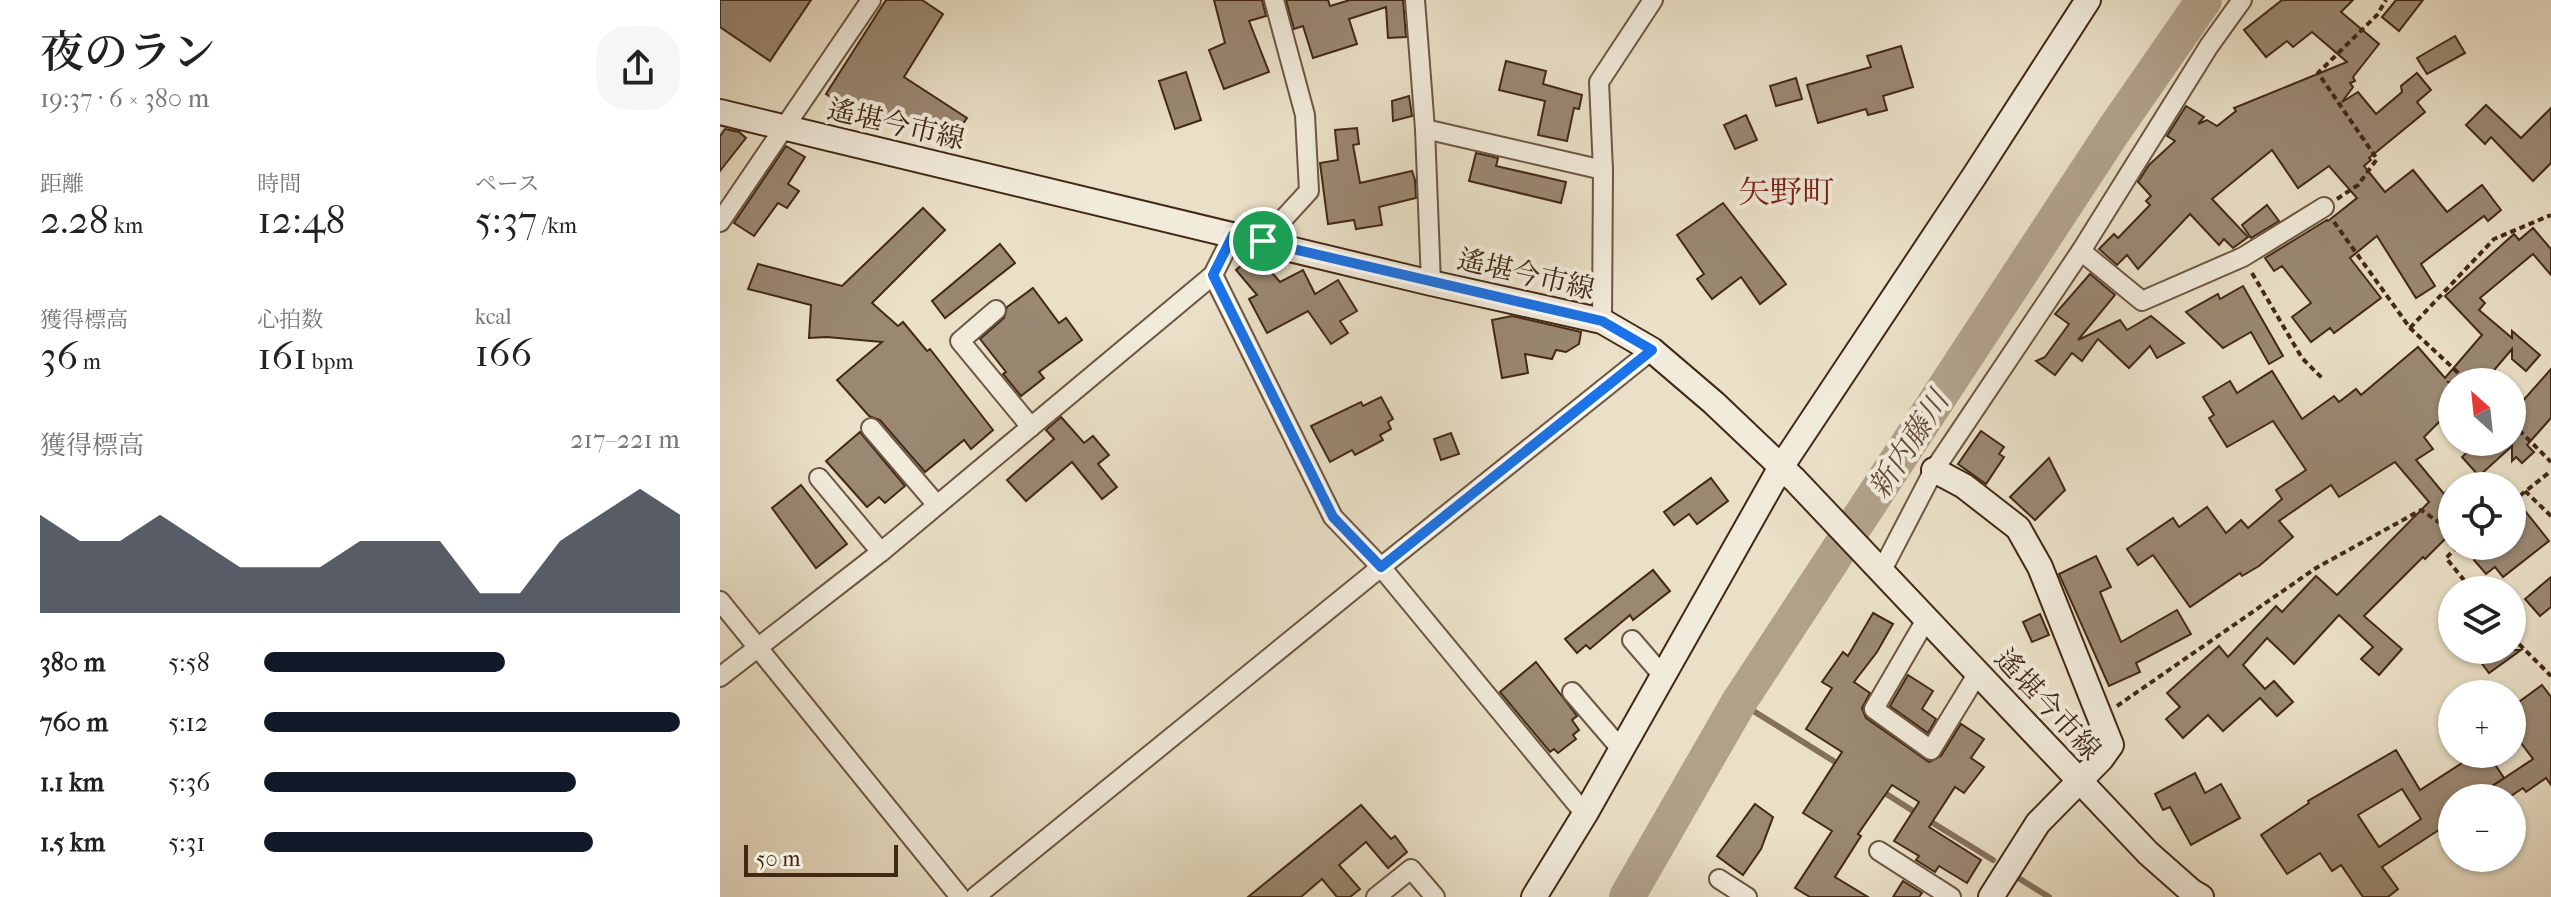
<!DOCTYPE html>
<html lang="ja">
<meta charset="utf-8">
<style>
:root{--surface:#fff;--page:#f6f6f6;--text:#222;--muted:#767676;--accent:#111827}
body{margin:0;font-family:"IM FELL French Canon","Noto Serif JP",serif;background:var(--page);color:var(--text);height:100vh;display:flex;flex-direction:column;font-size:30px;white-space:nowrap}
*{box-sizing:border-box;margin:0}
p{font-size:26px;color:var(--muted)}
.icon{flex:none;width:44px;height:44px;fill:none;stroke:currentColor;stroke-width:2;stroke-linecap:round;stroke-linejoin:round}
.map{position:relative;flex:1;overflow:hidden}
.panel{display:flex;flex-direction:column;background:var(--surface);width:720px}
.panel>*{flex:none}
.needle{width:52px;rotate:333deg}
.fabs{position:absolute;left:1718px;top:368px;display:grid;gap:16px}
.fabs a{display:grid;place-items:center;width:88px;height:88px;border-radius:50%;background:var(--surface);box-shadow:0 2px 6px #0004;font-size:40px}
.scale{position:absolute;left:24px;bottom:20px;width:154px;box-sizing:border-box;padding-left:8px;border:4px solid #432815;border-top:0;font-size:22px;line-height:28px;white-space:nowrap;color:#432815;-webkit-text-stroke:6px #f1ebdb;paint-order:stroke}
.pin{position:absolute;display:grid;place-items:center;width:68px;height:68px;color:#fff;margin:-34px;border:4px solid #fff;border-radius:50%;box-shadow:0 2px 8px #0007}
.round{display:grid;place-items:center;flex:none;width:84px;height:84px;border-radius:32px;background:var(--page)}
.head{display:flex;align-items:center;justify-content:space-between;height:136px;padding:0 40px}
h1{font-size:44px;font-weight:600;line-height:60px}
.figures{display:grid;grid-template-columns:repeat(3,1fr);gap:12px;height:136px;padding:8px 40px}
.figures div{display:grid;align-content:center}
.figures b{font-size:40px;font-weight:600}
.figures small{font-size:22px;font-weight:400}
.figures p{font-size:22px}
.chart{height:224px;padding:16px 40px}
.chart p{display:flex;justify-content:space-between}
.chart svg{width:100%;height:144px;margin-top:8px;fill:var(--accent);opacity:.7}
ul{padding:0 40px;list-style:none;font-size:26px}
li{display:grid;grid-template-columns:128px 96px 1fr;align-items:center;height:60px}
li i{height:20px;border-radius:10px;background:var(--accent)}
main{display:flex;flex:1;min-height:0}
.map>svg:first-child{display:block}
.lines{fill:none;stroke-linecap:round;stroke-linejoin:round}
.stream{stroke:#85715b;stroke-width:6}
.river{stroke:#b1a18a;stroke-width:36}
.building{fill:#9a8872;stroke:#432815;stroke-width:2;fill-rule:evenodd}
.street-casing{stroke:#6d5642;stroke-width:22}
.secondary-casing{stroke:#432815;stroke-width:28}
.path{stroke:#432815;stroke-width:4;stroke-dasharray:6 4;stroke-linecap:butt}
.street{stroke:#f1ebdb;stroke-width:18}
.secondary{stroke:#f1ebdb;stroke-width:24}
.route-casing{stroke:#fff;stroke-width:16}
.route{stroke:#1a73e8;stroke-width:10}
.labels{text-anchor:middle;dominant-baseline:central;stroke-width:8;stroke-linejoin:round;paint-order:stroke}
.street-label{font-size:28px;fill:#432815;stroke:#f1ebdb}
.water-label{font-size:30px;font-style:italic;fill:#644c38;stroke:#f1ebdb}
.quarter-label{font-size:32px;fill:#7a1f14;stroke:#f1ebdb}
</style>
<main>
<section class="panel">
<div class="head"><div><h1>夜のラン</h1><p>19:37 · 6 × 380 m</p></div><a class="round"><svg class="icon" aria-label="share" viewBox="0 0 24 24"><path d="M12 15V3M7 8l5-5 5 5M5 13v7h14v-7"/></svg></a></div>
<div class="figures">
<div><p>距離</p><b>2.28<small> km</small></b></div>
<div><p>時間</p><b>12:48</b></div>
<div><p>ペース</p><b>5:37<small> /km</small></b></div>
</div>
<div class="figures">
<div><p>獲得標高</p><b>36<small> m</small></b></div>
<div><p>心拍数</p><b>161<small> bpm</small></b></div>
<div><p>kcal</p><b>166</b></div>
</div>
<div class="chart"><p><span>獲得標高</span>217–221 m</p>
<svg viewBox="0 0 160 44" preserveAspectRatio="none"><path d="M0 44V14L10 22L20 22L30 14L40 22L50 30L60 30L70 30L80 22L90 22L100 22L110 38L120 38L130 22L140 14L150 6L160 14V44z"/></svg>
</div>
<ul>
<li><b>380 m</b>5:58<i style="width:58%"></i></li>
<li><b>760 m</b>5:12<i style="width:100%"></i></li>
<li><b>1.1 km</b>5:36<i style="width:75%"></i></li>
<li><b>1.5 km</b>5:31<i style="width:79%"></i></li>
</ul>
</section>
<div class="map">
<svg width="1831" height="897" viewBox="0 0 1831 897">
<rect width="100%" height="100%" fill="#eae0c7"/>
<filter id="stains"><feTurbulence type="fractalNoise" baseFrequency=".0025" numOctaves="4"/><feColorMatrix values="0 0 0 0 .2 0 0 0 0 .09 0 0 0 0 .02 0 0 0 .5 -.17"/></filter>
<radialGradient id="worn" r=".72"><stop offset=".6" stop-color="#630" stop-opacity="0"/><stop offset="1" stop-color="#630" stop-opacity=".3"/></radialGradient>
<g class="lines">
<g class="stream">
<path d="M1019,702L1120,765"/>
<path d="M1160,790L1198,814"/>
<path d="M1208,820L1273,860"/>
<path d="M1300,879L1329,897"/>
</g>
<path class="river" d="M907,897L1019,702L1394,130L1484,0"/>
</g>
<g class="building">
<path d="M0,0H91L50,61L0,27Z"/>
<path d="M166,0H202L223,14L184,77L247,118L235,135L145,120L106,94Z"/>
<path d="M494,0H542L546,16L529,21L549,72L504,89L489,50L505,43Z"/>
<path d="M566,0H608L610,6L630,0H683L686,37L668,38L666,7L629,19L637,44L593,58L583,26L574,29Z"/>
<path d="M1562,0H1633L1621,12L1659,44L1633,77L1635,81L1630,83L1633,87L1622,102L1638,92L1656,114L1682,92L1681,86L1697,73L1711,90L1697,102L1705,112L1649,158L1651,160L1644,166L1665,192L1693,170L1727,212L1762,185L1781,210L1768,221L1764,216L1701,264L1715,286L1696,298L1657,236L1630,258L1661,298L1614,333L1610,328L1591,342L1572,317L1591,303L1562,266L1554,271L1545,258L1607,220L1608,221L1637,198L1609,166L1578,188L1552,150L1492,199L1528,237L1513,248L1504,239L1499,245L1470,214L1418,269L1407,255L1397,265L1379,249L1394,234L1398,238L1430,205L1426,201L1431,196L1418,182L1429,165L1455,141L1447,136L1466,106L1484,117L1478,124L1487,120L1497,126L1516,111L1514,108L1627,62L1592,32L1573,47L1567,41L1546,57L1524,30Z"/>
<path d="M1676,0H1703L1679,31L1662,17Z"/>
<path d="M1735,36L1745,53L1707,74L1697,58Z"/>
<path d="M1181,46L1193,87L1163,96L1167,110L1148,115L1146,109L1098,123L1087,85L1151,67L1147,56Z"/>
<path d="M786,61L826,71L823,84L862,95L859,109L854,108L847,141L818,135L825,101L779,90Z"/>
<path d="M466,72L481,120L455,129L439,81Z"/>
<path d="M1076,78L1082,99L1056,106L1050,86Z"/>
<path d="M689,96L692,116L673,121L672,101Z"/>
<path d="M1766,105L1801,138L1831,108V163L1813,181L1771,137L1765,144L1746,125Z"/>
<path d="M1026,115L1037,140L1015,149L1004,125Z"/>
<path d="M637,128L639,144L633,145L640,183L692,171L695,180L696,198L659,207L662,225L636,229L634,220L608,224L600,163L618,160L615,130Z"/>
<path d="M5,129L19,132L26,138L0,171V136Z"/>
<path d="M66,146L85,157L68,184L79,191L67,208L58,203L34,236L14,223Z"/>
<path d="M756,153L778,158L776,166L846,182L841,203L749,181Z"/>
<path d="M1003,203L1066,284L1040,304L1021,277L992,299L977,279L984,274L957,235Z"/>
<path d="M1547,205L1559,221L1531,238L1522,225Z"/>
<path d="M203,208L225,230L152,303L178,326L183,322L207,351L210,349L273,430L251,449L244,440L205,472L160,420L149,416L117,380L162,342L107,337L89,338L91,305L28,289L38,264L122,286Z"/>
<path d="M1813,228L1831,249V275L1813,254L1760,298L1765,303L1759,310L1792,338V331L1820,355L1806,371L1792,359V349L1764,382H1728L1732,387V409L1704,437L1713,449L1696,460L1724,494L1732,486V532L1705,559L1703,557L1644,616L1682,649L1659,675L1641,659L1653,647L1619,615L1574,664L1547,638L1523,665L1545,689L1554,681L1573,702L1557,716L1540,698L1503,731L1488,715L1463,738L1446,719L1460,707L1447,693L1499,646L1508,657L1556,606L1562,612L1596,576L1617,595L1709,502L1675,462L1619,497L1611,485L1559,521L1573,537L1539,566L1522,576L1520,573L1470,607L1433,555L1418,565L1407,549L1453,518L1459,527L1487,507L1506,533L1521,520L1528,528L1562,499L1556,490L1586,470L1553,421L1507,447L1489,418L1494,415L1483,397L1510,381L1517,393L1552,371L1582,419L1614,396L1619,402L1636,389L1641,395L1698,347L1725,378L1762,335L1725,296L1794,234L1799,240Z"/>
<path d="M280,244L295,263L225,318L212,301Z"/>
<path d="M533,256L538,257L560,282L583,270L595,294L618,280L637,311L620,321L628,333L611,344L588,311L547,333L529,299L537,295L516,270Z"/>
<path d="M1370,274L1395,295L1358,340L1400,320L1407,330L1431,316L1464,343L1437,358L1430,346L1409,368L1378,339L1362,361L1352,353L1335,375L1316,361L1325,357L1349,324L1335,314Z"/>
<path d="M1523,286L1563,356L1549,364L1531,332L1503,348L1466,312L1498,294L1500,299Z"/>
<path d="M313,288L339,323L346,318L362,340L319,372L324,378L301,396L283,374L286,372L260,339L284,318L287,307Z"/>
<path d="M792,316L861,332L859,344L846,352L836,350L832,359L805,354L808,373L782,378L772,320Z"/>
<path d="M1831,369V418L1807,445L1814,452L1802,463L1796,457L1792,461V446L1759,476L1742,457L1758,442H1792V413Z"/>
<path d="M661,397L673,419L668,422L671,429L660,435L663,440L635,455L632,450L610,462L591,426L641,402L643,406Z"/>
<path d="M341,417L364,443L373,436L389,455L378,464L397,487L382,499L352,462L306,501L287,480L334,439L326,430Z"/>
<path d="M1261,431L1284,447L1279,454L1284,457L1266,484L1238,464Z"/>
<path d="M140,432L185,486L165,503L159,497L147,507L106,461Z"/>
<path d="M731,433L739,454L721,460L714,439Z"/>
<path d="M1329,458L1345,490L1315,520L1290,497Z"/>
<path d="M991,478L1008,501L977,524L969,514L954,525L944,512Z"/>
<path d="M81,485L127,544L96,568L52,508Z"/>
<path d="M1806,512L1829,541L1783,577L1775,567L1766,574L1754,560L1761,554L1754,546H1792V523Z"/>
<path d="M1376,556L1391,587L1380,592L1401,642L1457,610L1471,634L1416,663L1420,672L1389,686L1339,574Z"/>
<path d="M933,570L950,591L913,620L910,615L870,649L866,645L857,653L845,639Z"/>
<path d="M1831,577V607L1820,616L1805,599Z"/>
<path d="M1153,613L1173,624L1157,652L1134,682L1150,693L1142,708L1146,718L1209,762L1221,756L1241,724L1264,739L1251,758L1264,767L1244,793L1235,787L1209,827L1261,860L1247,883L1219,866L1215,872L1196,860L1199,856L1174,841L1199,802L1172,785L1138,834L1141,836L1115,877L1148,897H1090L1075,888L1112,831L1083,813L1122,752L1086,729L1112,688L1102,682L1123,652L1128,656Z"/>
<path d="M1320,614L1329,635L1312,642L1303,622Z"/>
<path d="M1766,650H1801L1769,673L1757,657Z"/>
<path d="M816,662L857,716L852,720L859,730L853,735L856,739L838,753L834,749L830,752L780,692Z"/>
<path d="M1188,675L1213,691L1202,709L1216,719L1208,733L1170,706Z"/>
<path d="M1822,685L1831,697V785L1826,778L1806,792L1803,788L1788,798H1779L1771,787L1813,759L1792,731V707Z"/>
<path d="M1676,750L1700,790L1756,754H1768L1784,778L1753,798H1732V811L1724,817L1728,824L1662,867L1678,889L1668,897H1643L1621,865L1612,871L1600,853L1567,874L1541,835L1589,803L1588,801ZM1682,789L1701,819L1659,847L1638,815Z"/>
<path d="M1475,773L1485,793L1501,784L1520,818L1471,845L1450,807L1443,810L1435,794Z"/>
<path d="M1035,804L1053,817L1041,849L1023,875L997,856Z"/>
<path d="M641,805L671,839L675,836L687,852L668,868L646,842L619,865L640,889L630,897H617L602,879L581,897H528Z"/>
<path d="M1183,881L1202,893L1199,897H1173Z"/>
</g>
<g class="lines">
<defs>
<g id="street">
<path d="M695,0L705,129L711,283"/>
<path d="M705,129L883,170"/>
<path d="M0,222L151,0"/>
<path d="M543,241L589,191L585,115L554,0"/>
<path d="M1361,251L1422,301L1523,257L1604,207"/>
<path d="M493,275L613,517L661,567L865,814"/>
<path d="M276,310L240,341L311,427"/>
<path d="M882,321L883,170L879,82L933,0"/>
<path d="M151,428L217,505"/>
<path d="M99,478L161,552"/>
<path d="M1162,570L1214,470L1361,251L1489,46L1522,0"/>
<path d="M0,601L240,897"/>
<path d="M1207,618L1154,709L1211,750L1258,673"/>
<path d="M912,640L943,676"/>
<path d="M0,677L161,552L493,275L513,235"/>
<path d="M852,692L901,749"/>
<path d="M1159,851L1231,897"/>
<path d="M999,879L1027,897"/>
<path d="M255,897L661,567L932,350"/>
<path d="M656,897L691,869L715,897"/>
</g>
<g id="secondary">
<path d="M0,112L711,283L882,321L932,350L994,403L1075,480L1428,853L1471,891L1481,897"/>
<path d="M1214,470L1244,486L1298,528L1320,567L1391,745L1381,759L1318,823L1271,897"/>
<path d="M814,897L865,814L1061,467L1255,175L1368,0"/>
</g>
</defs>
<use href="#street" class="street-casing"/>
<use href="#secondary" class="secondary-casing"/>
<g class="path">
<path d="M1617,199L1638,185L1657,159L1598,73L1657,15L1666,0"/>
<path d="M1614,222L1690,328L1748,382"/>
<path d="M1532,273L1582,358L1604,380"/>
<path d="M1690,328L1774,239L1831,215"/>
<path d="M1792,423L1831,462"/>
<path d="M1805,491L1831,516"/>
<path d="M1792,502L1831,471"/>
<path d="M1738,546L1726,558L1752,590"/>
<path d="M1792,637L1831,676"/>
<path d="M1397,706L1596,568L1701,510L1732,531"/>
</g>
<use href="#street" class="street"/>
<use href="#secondary" class="secondary"/>
</g>
<g class="lines">
<defs>
<path id="route" d="M513,235L882,321L932,350L661,567L613,517L493,275Z"/>
</defs>
<use href="#route" class="route-casing"/>
<use href="#route" class="route"/>
</g>
<g class="labels">
<g class="street-label">
<text transform="translate(176 124) rotate(13)">遙堪今市線</text>
<text transform="translate(806 274) rotate(13)">遙堪今市線</text>
<text transform="translate(1328 704) rotate(47)">遙堪今市線</text>
</g>
<g class="water-label">
<text transform="translate(1189 445) rotate(-57)">新内藤川</text>
</g>
<g class="quarter-label">
<text x="1066" y="192">矢野町</text>
</g>
</g>
<rect width="100%" height="100%" filter="url(#stains)"/>
<rect width="100%" height="100%" fill="url(#worn)"/>
</svg>
<div class="fabs">
<a><svg class="needle" viewBox="-14 -14 28 28"><path d="M0-13l5 13h-10z" fill="#e53935"/><path d="M0 13l5-13h-10z" fill="#767676"/></svg></a>
<a><svg class="icon" aria-label="locate" viewBox="0 0 24 24"><circle cx="12" cy="12" r="6"/><path d="M12 2v4M12 18v4M2 12h4M18 12h4"/></svg></a>
<a><svg class="icon" aria-label="layers" viewBox="0 0 24 24"><path d="M12 4l9 5-9 5-9-5zM3 14l9 5 9-5"/></svg></a>
<a>+</a>
<a>−</a>
</div>
<div class="scale">50 m</div>
<div class="pin" style="left:543px;top:241px;background:#1e9e55"><svg class="icon" aria-label="arrive" viewBox="0 0 24 24"><path d="M6 21V4h12l-3 4 3 4H6"/></svg></div>
</div>
</main>
